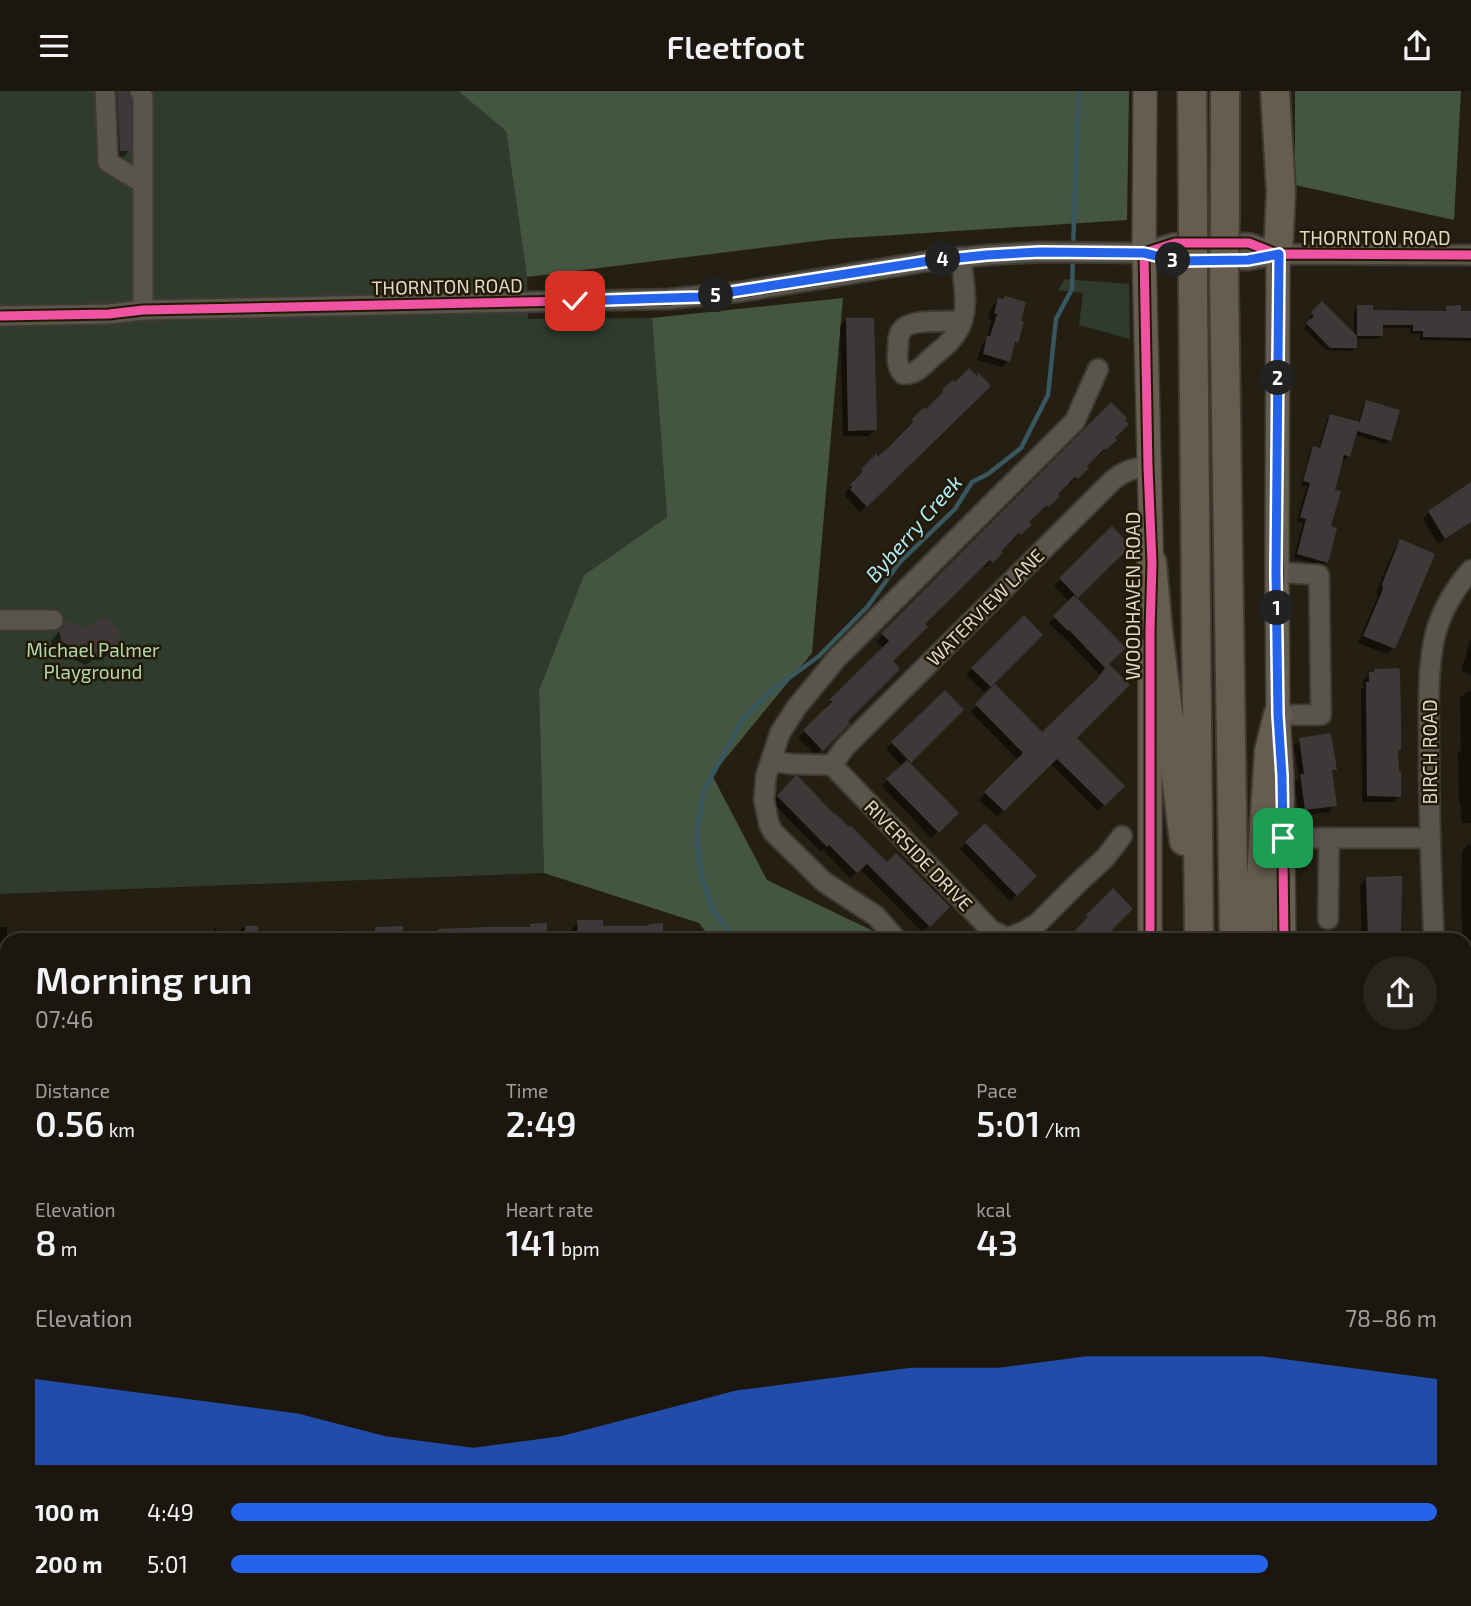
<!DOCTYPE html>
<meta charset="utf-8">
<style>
:root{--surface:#1c170e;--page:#29241c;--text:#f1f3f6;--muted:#a09f9e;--line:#3a362e;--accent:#2563eb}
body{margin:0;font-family:"Exo 2",sans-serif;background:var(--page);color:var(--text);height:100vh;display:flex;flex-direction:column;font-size:26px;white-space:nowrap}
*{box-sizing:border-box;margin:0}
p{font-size:23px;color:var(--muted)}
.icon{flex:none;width:38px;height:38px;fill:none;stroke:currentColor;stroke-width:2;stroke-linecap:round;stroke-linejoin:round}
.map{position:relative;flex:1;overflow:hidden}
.details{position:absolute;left:0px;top:842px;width:1472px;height:674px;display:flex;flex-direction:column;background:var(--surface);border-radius:21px 21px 0 0;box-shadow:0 4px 10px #0003,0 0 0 2px var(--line)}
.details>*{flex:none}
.pin{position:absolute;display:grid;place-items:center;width:60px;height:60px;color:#fff;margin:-30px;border-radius:14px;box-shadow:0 4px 10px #0006}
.km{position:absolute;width:35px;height:35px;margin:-18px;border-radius:50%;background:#222;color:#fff;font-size:19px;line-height:35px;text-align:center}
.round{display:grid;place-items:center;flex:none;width:74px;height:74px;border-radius:37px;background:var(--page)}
.summary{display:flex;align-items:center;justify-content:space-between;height:119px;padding:0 35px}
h1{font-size:38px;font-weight:600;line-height:52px}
.figures{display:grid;grid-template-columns:repeat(3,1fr);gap:10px;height:119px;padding:7px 35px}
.figures div{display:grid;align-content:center}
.figures b{font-size:35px;font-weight:600}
.figures small{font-size:19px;font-weight:400}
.figures p{font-size:19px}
.chart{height:196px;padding:14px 35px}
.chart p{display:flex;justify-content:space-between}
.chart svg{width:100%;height:126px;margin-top:7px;fill:var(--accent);opacity:.7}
ul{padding:0 35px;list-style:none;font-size:23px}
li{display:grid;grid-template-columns:112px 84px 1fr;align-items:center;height:52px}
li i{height:18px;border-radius:9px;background:var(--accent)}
header{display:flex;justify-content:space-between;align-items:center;height:91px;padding:0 35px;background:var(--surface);font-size:32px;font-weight:600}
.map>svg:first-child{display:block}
.green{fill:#2f3c2d}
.forest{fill:#445542}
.shadow{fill:#0007}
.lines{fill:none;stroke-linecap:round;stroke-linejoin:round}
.stream{stroke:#39575e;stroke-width:4.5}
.building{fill:#3e3938}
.minor-casing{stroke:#403b32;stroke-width:23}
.major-casing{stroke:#403b32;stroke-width:26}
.highway-casing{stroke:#403b32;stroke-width:32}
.minor{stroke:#59554c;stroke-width:19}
.major{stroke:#655d52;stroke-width:23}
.highway{stroke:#665c4f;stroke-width:28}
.highway-bridge-casing{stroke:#403b32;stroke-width:32;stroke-linecap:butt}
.highway-bridge{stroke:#665c4f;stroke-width:28}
.cycleway-casing{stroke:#231903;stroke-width:13}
.cycleway{stroke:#f153a3;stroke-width:9}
.route-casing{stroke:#fff;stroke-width:14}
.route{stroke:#2563eb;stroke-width:9}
.labels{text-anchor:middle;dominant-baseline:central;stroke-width:5;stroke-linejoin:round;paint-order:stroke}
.street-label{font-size:19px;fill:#dfd8ca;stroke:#231903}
.park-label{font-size:19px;fill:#b0d8af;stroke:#231903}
.water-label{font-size:21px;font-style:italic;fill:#a9ecfd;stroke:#231903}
</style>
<header><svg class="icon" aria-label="menu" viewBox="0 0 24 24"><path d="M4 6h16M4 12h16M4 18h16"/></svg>Fleetfoot<svg class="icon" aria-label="share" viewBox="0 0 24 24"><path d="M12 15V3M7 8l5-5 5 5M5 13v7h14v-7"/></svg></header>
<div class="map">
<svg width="1471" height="1515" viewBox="0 0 1471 1515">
<rect width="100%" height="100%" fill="#251f13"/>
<g class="green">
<path d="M0,0H458L506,40L527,186L528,228L652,227L667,426L584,484L539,599L544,782L0,803Z"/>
<path d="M1065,188L1129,193L1130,248L1079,234L1083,202L1058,199Z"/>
</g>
<g class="forest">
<path d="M458,0H1129L1127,129L832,148L527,186L506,40Z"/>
<path d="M1295,0H1461L1454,129L1295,94Z"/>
<path d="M843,207L812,562L712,684L767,789L871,839L877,849H712L699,832L544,782L539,599L584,484L667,426L652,227Z"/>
<path d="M1045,1509H1140V1515H1052Z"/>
</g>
<g class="shadow">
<path d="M116,0H127L129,60L123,66H114L111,5Z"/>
<path d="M998,209L1017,251L1012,256L1008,270L1002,276L977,269L982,253L986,249L992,229L988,228L992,215Z"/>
<path d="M1322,213L1354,245V220L1358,216L1371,221L1443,220L1446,217L1459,222H1471V250L1420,249V243H1410V237H1381V244L1378,248H1355V256L1352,260L1326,259L1304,237L1312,229L1309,226Z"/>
<path d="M846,229L875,338L869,345H843L840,235Z"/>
<path d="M978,283L989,295L860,421L845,405L847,403L845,401L859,387L857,385L876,370L909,338L907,336L924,319L926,321L938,308L937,307L952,291L955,294L975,286Z"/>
<path d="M1366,311L1390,349L1386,353L1354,344L1349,365L1345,369L1341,368L1332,400L1326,471L1322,475L1294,467L1303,432L1297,430L1307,395L1301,394L1310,361L1313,357L1318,359L1327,328L1330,325L1358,332L1363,315Z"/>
<path d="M1111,313L1112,347L1114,349L1099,364L1097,362L1084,375L1086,377L1070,393L1068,390L1055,403L1057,405L1042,420L1040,418L1027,431L1029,433L1014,449L1012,447L999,460L1001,461L985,477L983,474L923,533L890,570L845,630L848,633L816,664L798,647L827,618L825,616L884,557L876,550Z"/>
<path d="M1471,392V431L1438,453L1423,428L1429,421Z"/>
<path d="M1112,438L1129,455L1075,508L1107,573L1074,647L1123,695L1098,720L1050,672L997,725L979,709L1018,669L971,621L995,596L1042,644L1090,596L1100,584L1062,544L1061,545L1049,532L1070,511L1054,495Z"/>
<path d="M1401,450L1393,557L1387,563L1358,552L1378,505L1376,501L1395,457Z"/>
<path d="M1024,527L1041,544L984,601L966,584Z"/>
<path d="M65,533L110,560L102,569H92L86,574L54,560L51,550Z"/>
<path d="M1471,547V584L1461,580Z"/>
<path d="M1375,579L1399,658L1397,661L1400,705L1393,711H1362L1361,599L1364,596L1363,589Z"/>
<path d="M1467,601H1471V732H1462L1460,711H1459L1458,662L1461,659L1460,607Z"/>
<path d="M945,602L962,619L908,672L956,722L931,747L882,695L902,675L886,658Z"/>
<path d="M1300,649L1335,678L1330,682L1335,714L1329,721L1299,725L1295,691L1299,687L1294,655Z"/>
<path d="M796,687L834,725L887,774L947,816L922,841L860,778L850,787L822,758L820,760L772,711Z"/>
<path d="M985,734L1034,785L1010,810L960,758Z"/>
<path d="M1468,754H1471V856H1465V849H1463L1461,811L1462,760Z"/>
<path d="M1366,788L1399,849H1362L1360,794Z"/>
<path d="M578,831L661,849H237L236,843L243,836H256L257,841L299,840V842H332L336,839L349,841H372L376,837L401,848H455L527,838L531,834L545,844L572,843V837Z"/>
<rect x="0" y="836" width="7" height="408"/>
<path d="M214,836L227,849H215Z"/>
<path d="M168,841L176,849H160Z"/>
<path d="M1334,841L1335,849H1304L1305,848Z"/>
<path d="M99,842L107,849H92Z"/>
<rect x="1465" y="909" width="6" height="163"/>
<path d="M1471,1125V1285H1468L1467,1129Z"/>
<rect x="0" y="1272" width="7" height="31"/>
<path d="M1471,1337V1416H1469V1339Z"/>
<rect x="0" y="1386" width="7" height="30"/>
<path d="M0,1440H7V1508H16V1515H0Z"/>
<path d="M1471,1448V1485L1469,1450Z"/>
<path d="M59,1508H95V1515H58Z"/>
<path d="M434,1508H479L481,1511L483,1508L515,1510L509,1515H427Z"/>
<path d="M539,1508H596L603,1515H533Z"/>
<path d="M685,1508H721L724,1515H688Z"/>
<path d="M765,1508H807L808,1515H766Z"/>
<path d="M883,1508H905L890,1515H885Z"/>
<path d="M988,1508H1034L1041,1515H994Z"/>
</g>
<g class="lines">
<g class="stream">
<path d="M1073,157L1079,0"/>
<path d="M737,849L729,841L713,819L700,781L697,741L703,701L743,628L770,601L819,565L868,515L899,472L955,418L972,391L988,383L1021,357L1048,304L1056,228L1072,198L1073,165"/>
<path d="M1103,1508L1106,1515"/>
</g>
</g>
<g class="building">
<path d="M117,0H128L131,9V60H120Z"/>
<path d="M1005,205L1026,211L1021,230L1024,231L1018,252L1015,251L1010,271L983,263L987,245H990L997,223L994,222L998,207L1004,208Z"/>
<path d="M1322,210L1357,245V257H1330L1306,232L1314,225L1311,221Z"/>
<path d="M1357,214H1373V219L1446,220V215L1461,214V220H1471V247L1423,246V240H1413V234H1383V245H1357Z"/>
<path d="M846,227H874L877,339L848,340Z"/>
<path d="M969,277L977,285L978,281L991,295L867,416L850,398L852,396L850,394L863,380L861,378L877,362V366L889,356L913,331L911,329L924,316L926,318L943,301L942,299L952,289L955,291Z"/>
<path d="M1366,309L1400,319L1391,350L1357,340Z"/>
<path d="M1111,311L1127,327L1125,329L1129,333L1115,347L1117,349L1106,359L1104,358L1087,375L1089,377L1078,388L1075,386L1058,403L1060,405L1049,416L1047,414L1029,431L1032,433L1021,444L1019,442L1001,460L1003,461L993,472L990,469L925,533L928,536L893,570L900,578L848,630L850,633L823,660L803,639L832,611L829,609L889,550L881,542Z"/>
<path d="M1330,323L1360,331L1350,366L1344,364L1335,399L1341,400L1331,435L1337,437L1328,472L1297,463L1306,428L1300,426L1310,392L1303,390L1313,355L1320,357Z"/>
<path d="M1471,391V431L1445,448L1428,420Z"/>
<path d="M1112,435L1131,455L1078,507L1059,487Z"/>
<path d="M1400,448L1435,463L1395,558L1363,545L1383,498L1382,493Z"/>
<path d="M1074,504L1126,557L1109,573L1130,594L1077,647L1125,695L1105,715L1057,668L1004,720L984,701L1023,662L975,613L995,593L1042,641L1096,589L1105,577L1069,539L1068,540L1053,525Z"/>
<path d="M1024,524L1043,544L991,596L971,577Z"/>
<path d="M106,526L122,540L112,561H102L96,566L62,551L59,540L63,536L65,531L76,532L85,537Z"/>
<path d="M1398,577L1400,579L1401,630V659H1398L1399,680L1401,681V706L1367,705L1366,591H1369V581H1374V578Z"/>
<path d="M945,599L964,619L911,672L891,651Z"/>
<path d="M1331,642L1337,679H1332L1337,715L1305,719L1300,683H1304L1299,647Z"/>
<path d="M907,669L959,722L939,742L886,688Z"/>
<path d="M795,685H798L834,723L835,722L849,736L851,735L887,771L896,762L950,816L930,836L867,773L857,782L829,754L827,756L777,705Z"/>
<path d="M985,732L1037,785L1017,805L965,751Z"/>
<path d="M1402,785L1401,849H1368L1366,786Z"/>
<path d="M1113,797L1133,818L1102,849H1066L1088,826L1086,824Z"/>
<path d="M577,829H603V835H648L649,833L663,832V849H578Z"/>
<path d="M547,832V849H438V838L488,836H530V833Z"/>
<rect x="245" y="835" width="13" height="14"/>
<path d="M403,835V849H375V836Z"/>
</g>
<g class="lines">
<defs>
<g id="minor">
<path d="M105,0L108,71L143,92"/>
<path d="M140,0L143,6V219"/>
<path d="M1145,161L1175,152H1249L1278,163"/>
<path d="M961,166C963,190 971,220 957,241C951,252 939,260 930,268C922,276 915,284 903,283C896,274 897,266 898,256C898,250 898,244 902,239C910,227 948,231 962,230"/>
<path d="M0,225L109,223L143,219L668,208L738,201L929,170L987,164L1040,161L1144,162L1178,170L1248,169L1278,163L1471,164"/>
<path d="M1277,481L1319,484L1321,624H1278"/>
<path d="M0,529H53"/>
<path d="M771,670L791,673L832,674"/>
<path d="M832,674L845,656L1113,389C1124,380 1134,376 1148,376"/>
<path d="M832,674L991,839L1007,847V849"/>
<path d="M1283,747H1430"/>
<path d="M1328,828L1329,748"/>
<path d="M1007,847L1023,841L1038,832L1079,791L1105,767L1122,745"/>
<path d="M897,849L876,825L824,791L773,741L769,733L764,709L766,685L780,642L796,617L837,567L1075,330L1098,278"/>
<path d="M1434,849C1431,784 1429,720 1429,656C1429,621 1427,584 1434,549C1439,524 1454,498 1471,479"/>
<path d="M1465,880L1471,879"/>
<path d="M1465,1103H1471"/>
<path d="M1465,1320L1471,1319"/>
<path d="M0,1342H7"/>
<path d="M133,1508V1515"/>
<path d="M646,1508L649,1515"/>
<path d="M846,1508L848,1515"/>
<path d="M1439,1508V1515"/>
<path d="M1086,1515L1093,1508"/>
</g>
<g id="major">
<path d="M1145,0L1144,162L1152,489"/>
<path d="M1278,163L1277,481L1278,624L1282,685L1284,849"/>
<path d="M1150,849V558"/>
<path d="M1158,1508V1515"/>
<path d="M1291,1508V1515"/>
</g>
<g id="highway">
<path d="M1192,0L1193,124"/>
<path d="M1225,0V126"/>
<path d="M1275,0L1281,101L1278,163"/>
<path d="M1224,190L1234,849"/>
<path d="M1193,199L1199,849"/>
<path d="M1152,472L1158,540L1184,750"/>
<path d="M1257,849L1269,660L1278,624"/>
<path d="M1204,1508V1515"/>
<path d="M1242,1508V1515"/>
</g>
</defs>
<use href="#minor" class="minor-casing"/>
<use href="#major" class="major-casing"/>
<use href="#highway" class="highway-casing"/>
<use href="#minor" class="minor"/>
<use href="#major" class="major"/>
<use href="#highway" class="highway"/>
<defs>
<g id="highway-bridge">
<path d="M1193,124V199"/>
<path d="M1224,190L1225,126"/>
</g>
</defs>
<use href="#highway-bridge" class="highway-bridge-casing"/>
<use href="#highway-bridge" class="highway-bridge"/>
<defs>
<g id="cycleway">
<path d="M1144,162L1148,376L1152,472L1150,540V849"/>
<path d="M1144,162L1175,152H1249L1277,163"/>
<path d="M1278,163L1277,481L1278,624L1282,685L1284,849"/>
<path d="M0,225L109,223L143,219L668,208L738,201L929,170L987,164L1040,161L1144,162L1178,170L1248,169L1278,163L1471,164"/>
</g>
</defs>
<use href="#cycleway" class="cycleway-casing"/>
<use href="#cycleway" class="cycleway"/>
</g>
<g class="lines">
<defs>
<path id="route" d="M575,210L699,206L929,170L987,164L1040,161L1144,162L1178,170L1248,169L1279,163L1276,481L1278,624L1282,685L1283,747"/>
</defs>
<use href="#route" class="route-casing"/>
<use href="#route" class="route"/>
</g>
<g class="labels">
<g class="street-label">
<text x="1375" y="146">THORNTON ROAD</text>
<text transform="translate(447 195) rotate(-1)">THORNTON ROAD</text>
<text transform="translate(1132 505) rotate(-90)">WOODHAVEN ROAD</text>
<text transform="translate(985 516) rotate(-45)">WATERVIEW LANE</text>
<text transform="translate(1429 661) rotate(-90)">BIRCH ROAD</text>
<text transform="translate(919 764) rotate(46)">RIVERSIDE DRIVE</text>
</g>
<g class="park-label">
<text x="93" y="558">Michael Palmer<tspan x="93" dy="22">Playground</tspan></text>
</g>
<g class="water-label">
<text transform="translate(913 437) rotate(-49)">Byberry Creek</text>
</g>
</g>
</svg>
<div class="pin" style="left:1283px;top:747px;background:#1e9e55"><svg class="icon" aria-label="arrive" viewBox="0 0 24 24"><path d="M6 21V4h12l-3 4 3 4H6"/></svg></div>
<div class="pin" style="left:575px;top:210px;background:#d93025"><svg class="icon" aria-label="check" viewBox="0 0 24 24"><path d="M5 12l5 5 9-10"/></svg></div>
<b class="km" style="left:1277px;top:517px">1</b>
<b class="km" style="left:1278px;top:287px">2</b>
<b class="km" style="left:1173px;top:169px">3</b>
<b class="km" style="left:943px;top:168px">4</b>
<b class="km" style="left:716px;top:204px">5</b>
<section class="details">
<div class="summary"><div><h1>Morning run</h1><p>07:46</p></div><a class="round"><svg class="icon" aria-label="share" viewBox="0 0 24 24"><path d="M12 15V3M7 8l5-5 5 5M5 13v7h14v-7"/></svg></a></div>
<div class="figures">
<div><p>Distance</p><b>0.56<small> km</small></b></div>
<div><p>Time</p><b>2:49</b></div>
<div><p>Pace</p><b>5:01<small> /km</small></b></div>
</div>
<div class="figures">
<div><p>Elevation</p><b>8<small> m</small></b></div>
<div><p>Heart rate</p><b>141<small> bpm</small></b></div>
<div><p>kcal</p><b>43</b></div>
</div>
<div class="chart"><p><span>Elevation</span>78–86 m</p>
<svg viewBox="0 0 160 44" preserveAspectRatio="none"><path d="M0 44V14L10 18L20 22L30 26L40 34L50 38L60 34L70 26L80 18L90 14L100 10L110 10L120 6L130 6L140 6L150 10L160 14V44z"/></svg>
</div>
<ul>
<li><b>100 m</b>4:49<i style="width:100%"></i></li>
<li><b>200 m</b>5:01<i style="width:86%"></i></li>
</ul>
</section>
</div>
